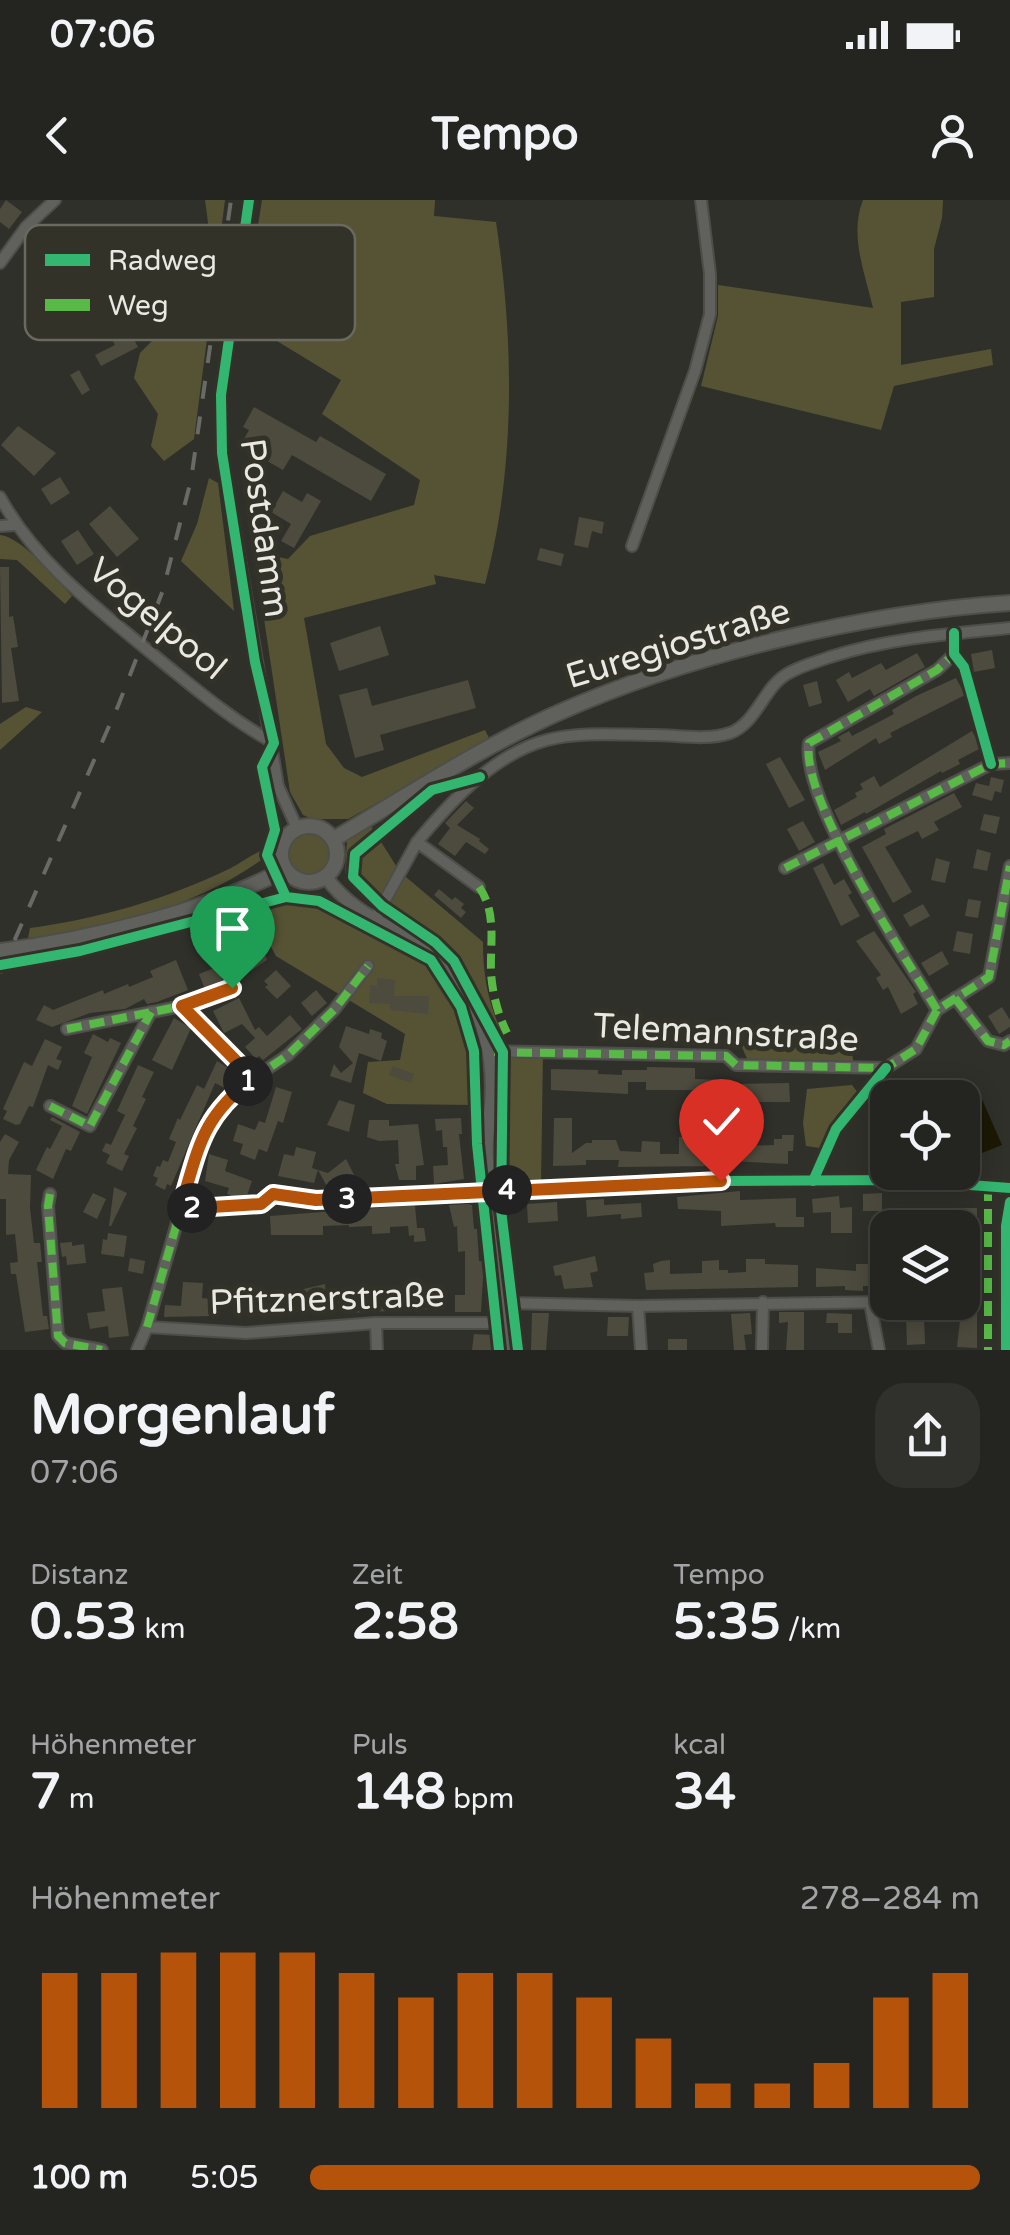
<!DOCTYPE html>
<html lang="de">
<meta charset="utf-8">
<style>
:root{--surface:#242420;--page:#30302d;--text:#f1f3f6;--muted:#a3a4a5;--line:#41413e;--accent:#b45309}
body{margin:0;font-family:"Varela Round",sans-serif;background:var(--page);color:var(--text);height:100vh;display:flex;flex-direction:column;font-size:38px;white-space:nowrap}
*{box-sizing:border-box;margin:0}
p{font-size:32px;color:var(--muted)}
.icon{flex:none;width:55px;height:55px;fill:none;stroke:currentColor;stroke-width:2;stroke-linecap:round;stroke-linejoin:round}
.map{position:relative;height:1150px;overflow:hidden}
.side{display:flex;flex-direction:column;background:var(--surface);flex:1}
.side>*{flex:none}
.fabs{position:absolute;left:870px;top:880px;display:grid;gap:20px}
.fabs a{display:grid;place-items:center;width:110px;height:110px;border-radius:20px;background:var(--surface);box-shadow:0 5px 25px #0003,0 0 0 2px var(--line);font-size:50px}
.pin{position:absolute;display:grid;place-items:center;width:85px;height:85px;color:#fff;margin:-102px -42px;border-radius:50% 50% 50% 0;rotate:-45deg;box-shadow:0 0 10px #0007}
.pin .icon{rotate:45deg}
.km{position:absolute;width:50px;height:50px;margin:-25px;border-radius:50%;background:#222;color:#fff;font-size:28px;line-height:50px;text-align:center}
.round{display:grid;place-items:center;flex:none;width:105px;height:105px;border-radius:30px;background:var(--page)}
.overview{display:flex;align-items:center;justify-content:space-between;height:170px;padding:0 30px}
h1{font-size:55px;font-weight:700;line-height:75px}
.figures{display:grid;grid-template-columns:repeat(3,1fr);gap:15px;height:170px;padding:10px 30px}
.figures div{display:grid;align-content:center}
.figures b{font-size:50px;font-weight:700}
.figures small{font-size:28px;font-weight:400}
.figures p{font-size:28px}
.chart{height:280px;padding:20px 30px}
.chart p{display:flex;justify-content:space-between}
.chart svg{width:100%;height:180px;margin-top:10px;stroke:var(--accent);stroke-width:6}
ul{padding:0 30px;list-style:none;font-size:32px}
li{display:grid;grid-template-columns:160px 120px 1fr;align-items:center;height:75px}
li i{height:25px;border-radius:12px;background:var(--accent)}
.status{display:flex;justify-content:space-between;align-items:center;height:70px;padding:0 50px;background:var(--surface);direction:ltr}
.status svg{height:28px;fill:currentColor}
header{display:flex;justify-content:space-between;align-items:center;height:130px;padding:0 30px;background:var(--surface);font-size:45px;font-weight:700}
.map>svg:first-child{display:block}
.green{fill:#565335}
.water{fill:#1b1804}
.building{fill:#4d4b3e}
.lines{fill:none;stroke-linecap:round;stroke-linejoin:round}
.minor-casing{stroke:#4e4e49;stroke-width:14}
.tertiary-casing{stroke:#4e4e49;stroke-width:16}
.secondary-casing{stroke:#4e4e49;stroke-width:18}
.minor{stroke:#60605c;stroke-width:10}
.tertiary{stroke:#60605c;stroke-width:12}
.secondary{stroke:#60605c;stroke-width:14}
.rail{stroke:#696966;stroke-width:4;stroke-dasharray:18 18;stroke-linecap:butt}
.quiet{stroke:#58b947;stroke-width:8;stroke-dasharray:15 8;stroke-linecap:butt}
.cycleway-casing{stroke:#333228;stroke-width:16}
.cycleway{stroke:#33b770;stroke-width:10}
.route-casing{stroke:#fff;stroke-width:20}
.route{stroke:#b45309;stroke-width:12}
.labels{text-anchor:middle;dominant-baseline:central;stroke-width:10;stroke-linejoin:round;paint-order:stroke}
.street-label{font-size:35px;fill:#e9e8e2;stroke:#333228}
.key{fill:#333228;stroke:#6a6960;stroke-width:2.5}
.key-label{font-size:28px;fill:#e9e8e2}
</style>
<div class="status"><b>07:06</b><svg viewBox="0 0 49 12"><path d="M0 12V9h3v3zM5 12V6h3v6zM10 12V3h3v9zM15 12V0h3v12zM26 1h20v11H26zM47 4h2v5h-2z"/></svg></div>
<header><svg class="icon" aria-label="back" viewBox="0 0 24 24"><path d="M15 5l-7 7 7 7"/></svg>Tempo<svg class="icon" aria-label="person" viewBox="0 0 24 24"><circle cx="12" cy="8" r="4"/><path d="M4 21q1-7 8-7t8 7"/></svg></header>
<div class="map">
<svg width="1010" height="1150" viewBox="0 0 1010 1150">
<rect width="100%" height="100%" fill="#30302b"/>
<g class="green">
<path d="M205,0H225L194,239L164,261L151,246L158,214L134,178L140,153L156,137L165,113L178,99L159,61L210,37Z"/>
<path d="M262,0H435L434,16L496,22C514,141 516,267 485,384L434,375L436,384L304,418L326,544L344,568L362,577L485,530L490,540L348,619H313L303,615L290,592L254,352L288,359L310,336L414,305L420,280L322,214L341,180L277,141L302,83L305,41L257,32Z"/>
<path d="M863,0H943L942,18L934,49V97L901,102V165L991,149L993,165L894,186L881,230L701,186L718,116V85L873,108C865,73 849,35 863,0Z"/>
<path d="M209,278L218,283L234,411L181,361L197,324Z"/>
<path d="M0,335C22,337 56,379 72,396L65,404L17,360L0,359Z"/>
<path d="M26,507L42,512L0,550V524Z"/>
<path d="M371,626L400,672L483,742C483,785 491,813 511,852H543L541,983L504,982L490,988C489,918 502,805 447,753C428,735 404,725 383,710C369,700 357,686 345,673L347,640Z"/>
<circle cx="310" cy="654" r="21"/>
<path d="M263,650L267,656C199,706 111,729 28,738L30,728C98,719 167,699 229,669C241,663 251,655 263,650Z"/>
<path d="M287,690L294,696L325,699L388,740L431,760L461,807L469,826L477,905L387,904L363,893L368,862L400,860L405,834L276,756L246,701Z"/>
<path d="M740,843L851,846L854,867L750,865Z"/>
<path d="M852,885L858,893L837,915L820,948L806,946L803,923L807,889Z"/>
</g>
<path class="water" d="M978,890L1002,945L977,955L963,921L962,898L960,897Z"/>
<g class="building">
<path d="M6,0L22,12L9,29L0,22V9Z"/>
<path d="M115,104L138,147L101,166L95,155L115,145L98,113Z"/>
<path d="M79,170L90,190L82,195L70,175Z"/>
<path d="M254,207L316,242L320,236L386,274L371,301L292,255L283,270L240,246L249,230L243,227Z"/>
<path d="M18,226L56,253L34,276L1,245Z"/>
<path d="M60,277L70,293L51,305L41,289Z"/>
<path d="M283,291L302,302L307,293L321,301L294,348L281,341L291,324L271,312Z"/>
<path d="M110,306L139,339L117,357L89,324Z"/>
<path d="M579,317L604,322L602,334L592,331L588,348L574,345Z"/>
<path d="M78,330L94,354L77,365L61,341Z"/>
<path d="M540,348L564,354L561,366L537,360Z"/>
<path d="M0,367H9V417L13,416L18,447L11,448L19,501L2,503Z"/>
<path d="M380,426L389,455L339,471L330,443Z"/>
<path d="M992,450L995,468L974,472L971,454Z"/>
<path d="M917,453L925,467L874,496L870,489L848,502L836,480L849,472L852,478L881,463L886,470Z"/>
<path d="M956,478L965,495L890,533L892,537L879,544L876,538L825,570L818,552L841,541L838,537L849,531L852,536L894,514L892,510L916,496Z"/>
<path d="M468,480L476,508L380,535L384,550L355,558L339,495L367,488L372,506Z"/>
<path d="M817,481L822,503L809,507L803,485Z"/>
<path d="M972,531L981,548L958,560L960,564L942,573L941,571L866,614L865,612L841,625L834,610L857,597L855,593L863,589L860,584L874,576L880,587Z"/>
<path d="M780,557L805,600L789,608L766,564Z"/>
<path d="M991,577L1004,580L1001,593L995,591L992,601L972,595L976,583L989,586Z"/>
<path d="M954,593L962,607L934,622L939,630L922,639L918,631L885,647L912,692L893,703L862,647L886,634L884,629Z"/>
<path d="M466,601L474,608L457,625L480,639L479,641L489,649L485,654L466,642L455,656L438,644L450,628L445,623Z"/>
<path d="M984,614L1000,617L996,634L980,630Z"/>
<path d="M803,621L815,642L799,651L787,629Z"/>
<path d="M977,649L991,653L987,671L973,668Z"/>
<path d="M936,658L950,662L945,683L931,680Z"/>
<path d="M823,663L834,685L844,679L852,693L848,695L860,716L841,726L813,668Z"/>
<path d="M439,689L452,700L455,697L464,704L461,708L466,712L461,718L434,695Z"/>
<path d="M968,699L981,701L978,718L965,716Z"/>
<path d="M923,704L930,716L910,727L903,715Z"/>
<path d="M874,731L916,792L913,794L918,804L901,814L888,787L883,790L876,778L881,775L856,741Z"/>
<path d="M957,731L973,734L970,754L953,751Z"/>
<path d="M259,739L267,760L242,777L232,761L243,754L240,748Z"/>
<path d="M942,751L949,764L929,776L921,763Z"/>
<path d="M176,760L188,790L157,802L147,804L144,799L125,809L90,813L52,827L36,820L44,805L53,810L103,790L104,794L128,784L129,787L153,777L150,771Z"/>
<path d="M217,767L223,782L205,789L199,774Z"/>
<path d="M276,770L291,786L277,799L265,787L268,785L264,781Z"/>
<path d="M377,778L395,780L394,796H429L428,814L390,810V804L369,803L370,785L377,786Z"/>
<path d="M316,790L327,803L312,816L301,803Z"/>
<path d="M239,798L255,830L259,827L267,836L290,815L302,829L263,860L259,856L256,859L245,847L255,838L242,824L224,833L213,811Z"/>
<path d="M1002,807L1010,820V827L999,834L988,816Z"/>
<path d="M174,818L191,828L172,870L152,860Z"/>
<path d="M346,826L369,834L370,829L382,833L381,838L387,841L381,861L359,853L351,883L330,876L334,864L341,873L353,863L339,847Z"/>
<path d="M93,834L108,842L110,838L121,843L87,914L72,906L92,857L84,853Z"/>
<path d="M45,839L62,847L56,859L62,861L58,870L48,865L33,907L29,906L20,924L16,925L3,919L7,911L3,909L24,862L32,866Z"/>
<path d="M217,861L233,871L225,888L215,883L171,986L167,984L165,990L155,985L158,978L153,976L157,966L160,967L163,960L168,962L176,942L169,939L178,918L180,920L197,885L204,889Z"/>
<path d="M138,865L154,872L142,897L146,899L133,926L137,928L124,954L129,956L122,971L106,963L110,955L102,951L106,943L111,945L125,915L117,911Z"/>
<path d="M393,866L414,874L411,883L389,875Z"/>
<path d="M647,867L695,868V879L725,880V884L789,883L790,902H759V911L733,910L734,900H707V890H646V882H628V894L551,890V869L598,870V874L622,875V870H647Z"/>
<path d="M276,887L292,892L283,923L278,921L267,952L259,949L255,960L240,954L243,944L233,941L238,924L255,930L259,921L265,923Z"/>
<path d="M339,900L355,905L349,932L327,925Z"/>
<path d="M52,917L80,932L71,951L66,949L53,979L36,970L47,947L50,949L62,926L50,920Z"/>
<path d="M461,918L462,934H459L464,979L434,984L433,966L448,965L447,947H443L442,930L436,931L435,919Z"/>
<path d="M554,918H572V953L586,943H592V940H616L620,951L641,952L642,941L660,942V954H679V937H707V934H727V943H745V946L774,945V939H782V935H794L793,951H788V964L711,960V966L618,967L619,960H586V965L553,966Z"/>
<path d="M369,920H389V926L418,924L424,965L416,966V980H399L395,964H399L398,940L379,941L367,937Z"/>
<path d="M5,934L19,942L9,960L8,974L31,975L30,1008L34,1043H40L42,1062H37L43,1116H47L49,1129L25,1132L16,1074H11L10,1063L18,1062L15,1034L6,1035V999H0V942Z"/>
<path d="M296,947L316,952L312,968L318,970L314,983L278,976L284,954L294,956Z"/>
<path d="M209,954L228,960L225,971L252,981L245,1001L227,994L229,988L205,981Z"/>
<path d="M346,959L355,977L329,990L318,970L328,973Z"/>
<path d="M114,987L127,993L111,1026H109Z"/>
<path d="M740,991V1000L796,998V1017H804V1027H776L775,1023L721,1026V1011L678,1009L677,997Z"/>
<path d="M93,993L106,999L97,1019L83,1012Z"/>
<path d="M882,993V1011H863V994Z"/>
<path d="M839,996L840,1008L852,1007V1033H831V1012L813,1013L812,999Z"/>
<path d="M604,999V1005L641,1003L642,1017L621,1019V1014L587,1017L586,1000Z"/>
<path d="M557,1002L558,1021L528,1023L527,1004Z"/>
<path d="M468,1004L472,1005L474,1029H477L479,1061H484L481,1112H455V1095H465V1051L458,1052L457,1026L454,1027L449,1005Z"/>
<path d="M415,1005L417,1028H424L426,1041L414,1042V1035L409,1036L408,1026L390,1027V1033L372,1034V1026L349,1027V1025L323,1026V1035H271L270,1016Z"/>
<path d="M930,1008H977V1022L948,1021V1026L928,1024Z"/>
<path d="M108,1033L127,1036L124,1057L101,1054L103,1039L107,1040Z"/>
<path d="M72,1042V1046L84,1044L86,1063L67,1065L66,1056L62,1057L60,1043Z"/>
<path d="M595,1056L598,1071L590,1073L593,1087L564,1089L561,1075L555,1076L553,1066Z"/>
<path d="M130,1058L145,1061L143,1074L128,1071Z"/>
<path d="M746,1059H765V1064L798,1065V1087L646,1090L644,1073L654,1072L653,1064L661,1061L670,1060V1074L702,1073V1061L719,1060V1070H728V1073L746,1072Z"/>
<path d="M856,1064H871V1077L888,1076V1086H863V1091L845,1090V1086L816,1087V1068L856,1071Z"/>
<path d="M183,1082L203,1083L202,1098L211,1099L210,1116L164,1117L165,1105L181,1106Z"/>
<path d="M325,1084L326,1097L347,1095V1090H431L432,1109L348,1113V1109L326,1112V1109L293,1112L291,1092Z"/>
<path d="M122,1087L129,1136L109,1138L108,1126L90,1129L87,1113L105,1111L102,1089Z"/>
<path d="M779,1112H804V1150H786L788,1122L779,1123Z"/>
<path d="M961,1112L977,1113V1148L957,1147Z"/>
<path d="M532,1113H549L546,1150H531Z"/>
<path d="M750,1113L752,1134L744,1135L746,1150H734L731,1114Z"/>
<path d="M827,1113L852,1114V1133H838V1123H826Z"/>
<path d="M906,1116H924L925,1144L907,1145Z"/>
<path d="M608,1117H629L628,1136H607Z"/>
<path d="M474,1134L492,1135L491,1150H472Z"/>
<rect x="668" y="1139" width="19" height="11"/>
</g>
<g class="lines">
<defs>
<g id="minor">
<path d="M249,0L221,195L222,253L278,586L297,628"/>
<path d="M0,63L26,27L55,0"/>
<path d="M0,297C36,364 103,413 161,461C197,490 233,521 274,543"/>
<path d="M0,326L15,325"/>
<path d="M632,346L695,171L710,114V74L701,0"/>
<path d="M417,642C451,601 494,554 547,540C581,531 620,535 654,535C678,535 706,541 730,533C756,524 764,487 787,474C800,466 816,462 830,457C890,438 948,434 1010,428"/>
<path d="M785,668L991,564L1010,563"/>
<path d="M374,720L417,642L479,687"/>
<path d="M955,798L988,841L1004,845L1010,841"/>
<path d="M182,806L253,878"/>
<path d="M937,810C905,756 800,600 809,543L937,470L954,454"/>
<path d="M67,829L182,806L232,788"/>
<path d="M489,851L726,856L736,865L886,868L916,849L937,810L989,777L1010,666"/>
<path d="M50,906L90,926L151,812"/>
<path d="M50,994L48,1006L58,1136L65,1143L102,1150"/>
<path d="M273,994L316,1000L721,981L903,980L1005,987"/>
<path d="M962,1098L971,1097"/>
<path d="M508,1103L638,1106L888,1102"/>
<path d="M870,1103L879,1150"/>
<path d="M638,1106L641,1150"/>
<path d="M376,1123L377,1150"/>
<path d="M147,1127L246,1133L376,1123H510"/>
<path d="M137,1150L147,1127L204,929L242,886L288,855L334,810L368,766"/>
<path d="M762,1150L763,1102"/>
</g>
<path id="tertiary" d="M326,677C358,723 419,734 454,775C484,811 495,860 491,905C489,924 485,940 487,959C494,1023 509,1086 510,1150"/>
<g id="secondary">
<circle cx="309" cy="654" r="28"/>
<path d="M334,639C408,595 481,547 560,512C690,454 868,412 1010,403"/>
<path d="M0,751C87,740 208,711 285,669"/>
</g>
</defs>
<use href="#minor" class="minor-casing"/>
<use href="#tertiary" class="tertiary-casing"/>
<use href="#secondary" class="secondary-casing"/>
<use href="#minor" class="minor"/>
<use href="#tertiary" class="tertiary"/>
<use href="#secondary" class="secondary"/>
<path class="rail" d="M0,773L118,506L163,390L191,280L231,0"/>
<g class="quiet">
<path d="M785,668L991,564L1010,563"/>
<path d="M479,687C497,712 490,743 491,772C492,792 498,815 507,833"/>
<path d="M955,798L988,841L1004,845L1010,841"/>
<path d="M182,806L253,878"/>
<path d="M937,810C905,756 800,600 809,543L937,470L954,454"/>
<path d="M67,829L182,806L232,788"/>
<path d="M494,852L726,856L736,865L886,868L916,849L937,810L989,777L1010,666"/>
<path d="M50,906L90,926L151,812"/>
<path d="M988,986V1150"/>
<path d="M50,994L48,1006L58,1136L65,1143L102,1150"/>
<path d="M147,1127L204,929L242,886L288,855L334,810L368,766"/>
</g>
<defs>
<g id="cycleway">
<path d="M249,0L221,195L222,253L255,462L274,543L262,567L275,630L267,655L286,697L319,701L431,760L461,807L474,851L477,944L499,1150"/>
<path d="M954,433V454L964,467L991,564"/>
<path d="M480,577L432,590L355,654L353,677L382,706L435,742L454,761L503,852L501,1010L518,1150"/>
<path d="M0,765L80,751L286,697"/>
<path d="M813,981L836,929L886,868"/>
<path d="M491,991L721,981L903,980L1010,988"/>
<path d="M1006,1150V1026L1010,1002"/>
</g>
</defs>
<use href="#cycleway" class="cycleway-casing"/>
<use href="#cycleway" class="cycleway"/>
</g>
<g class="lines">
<defs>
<path id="route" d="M232,788L182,806L253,878C200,919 199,948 180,1009L261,1004L273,994L316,1000L721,981"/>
</defs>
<use href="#route" class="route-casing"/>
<use href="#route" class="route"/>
</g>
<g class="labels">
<g class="street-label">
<text transform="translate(264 328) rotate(82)">Postdamm</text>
<text transform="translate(157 419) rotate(40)">Vogelpool</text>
<text transform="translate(678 444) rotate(-17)">Euregiostraße</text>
<text transform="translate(726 833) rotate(3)">Telemannstraße</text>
<text transform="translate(327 1099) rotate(-2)">Pfitznerstraße</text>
</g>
</g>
<rect x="25" y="25" width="330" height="115" rx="15" class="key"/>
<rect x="45" y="54" width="45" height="12" fill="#33b770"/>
<rect x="45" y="99" width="45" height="12" fill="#58b947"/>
<g class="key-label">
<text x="108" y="70">Radweg</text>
<text x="108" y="115">Weg</text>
</g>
</svg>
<div class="fabs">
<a><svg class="icon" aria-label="locate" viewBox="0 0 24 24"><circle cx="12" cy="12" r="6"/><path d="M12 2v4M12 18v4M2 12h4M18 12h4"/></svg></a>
<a><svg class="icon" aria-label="layers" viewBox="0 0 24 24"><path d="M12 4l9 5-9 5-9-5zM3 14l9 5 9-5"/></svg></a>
</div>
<div class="pin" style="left:232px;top:788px;background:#1e9e55"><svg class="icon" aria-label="arrive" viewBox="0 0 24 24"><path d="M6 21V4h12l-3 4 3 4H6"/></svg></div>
<div class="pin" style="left:721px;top:981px;background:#d93025"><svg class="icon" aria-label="check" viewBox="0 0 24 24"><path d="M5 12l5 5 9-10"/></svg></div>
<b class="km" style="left:248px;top:881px">1</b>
<b class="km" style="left:192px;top:1008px">2</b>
<b class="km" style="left:347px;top:999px">3</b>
<b class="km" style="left:507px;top:990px">4</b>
</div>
<section class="side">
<div class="overview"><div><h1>Morgenlauf</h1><p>07:06</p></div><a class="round"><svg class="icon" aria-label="share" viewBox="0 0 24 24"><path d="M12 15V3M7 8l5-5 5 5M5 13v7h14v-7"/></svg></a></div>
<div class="figures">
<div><p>Distanz</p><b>0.53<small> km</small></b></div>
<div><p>Zeit</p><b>2:58</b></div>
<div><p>Tempo</p><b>5:35<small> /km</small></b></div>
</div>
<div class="figures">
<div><p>Höhenmeter</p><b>7<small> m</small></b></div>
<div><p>Puls</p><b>148<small> bpm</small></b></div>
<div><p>kcal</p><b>34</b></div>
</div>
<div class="chart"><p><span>Höhenmeter</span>278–284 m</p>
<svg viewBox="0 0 160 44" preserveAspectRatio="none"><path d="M5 44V11M15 44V11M25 44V6M35 44V6M45 44V6M55 44V11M65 44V17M75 44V11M85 44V11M95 44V17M105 44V27M115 44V38M125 44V38M135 44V33M145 44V17M155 44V11"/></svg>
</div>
<ul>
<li><b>100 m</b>5:05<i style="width:100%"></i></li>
</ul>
</section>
